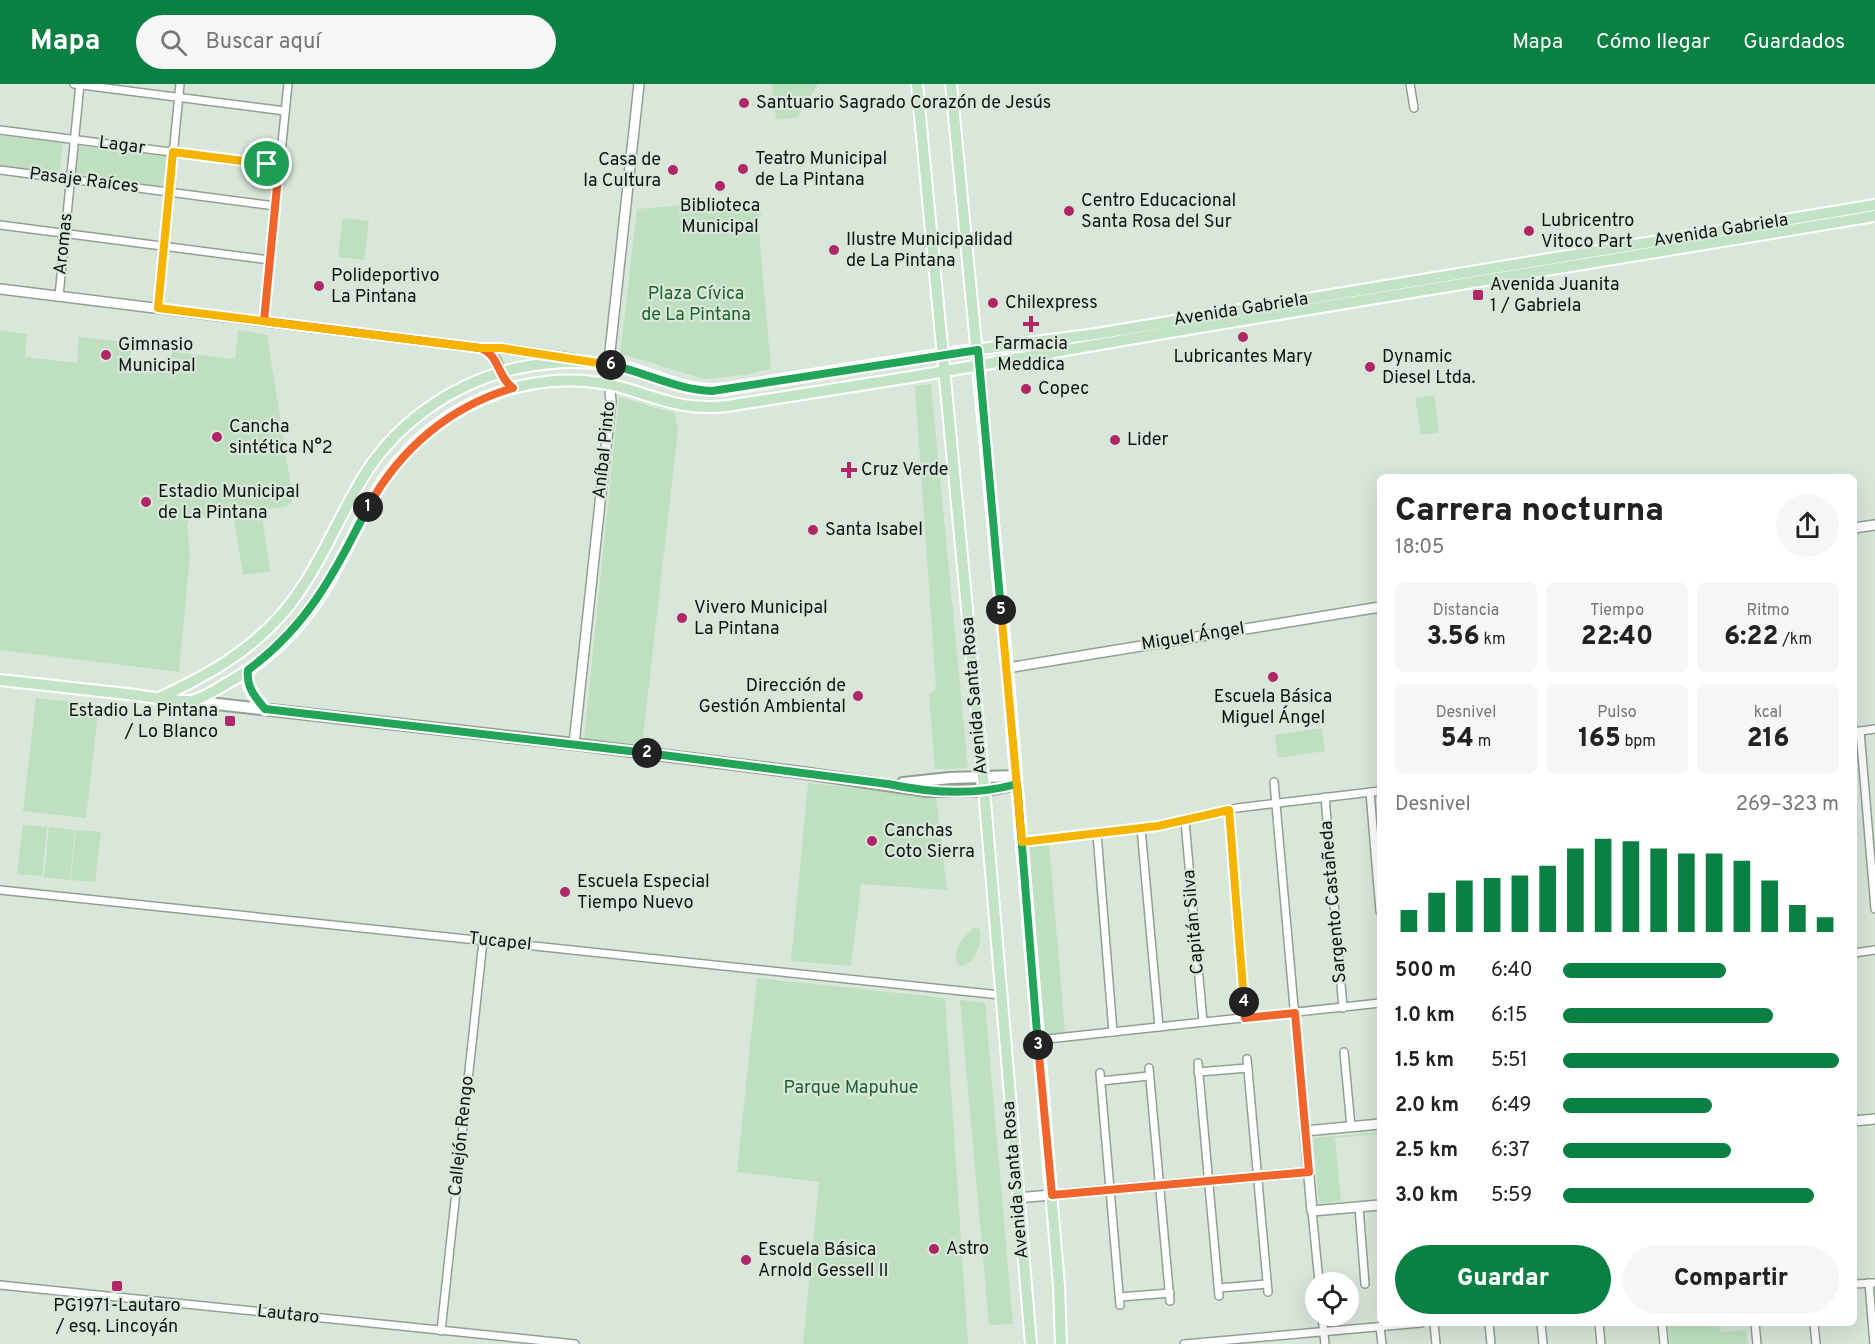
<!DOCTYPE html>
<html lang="es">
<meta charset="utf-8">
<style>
:root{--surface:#fff;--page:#f6f6f6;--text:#222;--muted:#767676;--accent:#0b8043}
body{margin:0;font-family:Overpass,sans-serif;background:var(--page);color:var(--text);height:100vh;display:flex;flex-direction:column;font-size:22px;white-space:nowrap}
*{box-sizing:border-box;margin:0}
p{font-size:20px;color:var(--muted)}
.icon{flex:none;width:33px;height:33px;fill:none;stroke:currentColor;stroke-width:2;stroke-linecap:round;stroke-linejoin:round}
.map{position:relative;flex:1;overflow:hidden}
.panel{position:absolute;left:1377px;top:390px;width:480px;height:852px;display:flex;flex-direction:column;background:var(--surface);border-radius:9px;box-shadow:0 6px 24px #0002}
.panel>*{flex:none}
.tools{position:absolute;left:1305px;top:1188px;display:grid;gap:12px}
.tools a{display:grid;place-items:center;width:54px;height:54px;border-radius:50%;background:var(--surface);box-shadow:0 6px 24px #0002;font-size:30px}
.pin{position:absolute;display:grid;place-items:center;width:51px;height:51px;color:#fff;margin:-26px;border:3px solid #fff;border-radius:50%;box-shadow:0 2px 6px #0007}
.km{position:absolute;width:30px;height:30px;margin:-15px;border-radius:50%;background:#222;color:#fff;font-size:16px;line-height:30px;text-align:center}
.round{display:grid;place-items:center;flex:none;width:63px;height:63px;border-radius:32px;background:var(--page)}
.headline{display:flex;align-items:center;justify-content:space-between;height:102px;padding:0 18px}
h1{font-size:33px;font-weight:800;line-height:45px}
.stats{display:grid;grid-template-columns:repeat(3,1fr);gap:9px;height:102px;padding:6px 18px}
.stats div{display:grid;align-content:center;border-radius:9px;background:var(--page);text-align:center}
.stats b{font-size:26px;font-weight:800}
.stats small{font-size:16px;font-weight:400}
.stats p{font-size:16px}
.chart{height:168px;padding:12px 18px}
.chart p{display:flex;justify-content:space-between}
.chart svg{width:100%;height:108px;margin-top:6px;stroke:var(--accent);stroke-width:6}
.cta{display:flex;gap:12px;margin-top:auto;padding:12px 18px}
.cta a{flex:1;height:69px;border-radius:36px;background:var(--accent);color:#fff;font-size:24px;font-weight:800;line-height:69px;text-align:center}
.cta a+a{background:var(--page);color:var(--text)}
ul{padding:0 18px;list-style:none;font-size:20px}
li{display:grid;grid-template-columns:96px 72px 1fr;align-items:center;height:45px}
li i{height:15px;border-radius:8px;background:var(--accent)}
header{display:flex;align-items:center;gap:36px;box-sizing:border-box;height:84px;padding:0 30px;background:var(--accent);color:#fff}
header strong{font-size:28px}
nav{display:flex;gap:33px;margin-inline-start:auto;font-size:21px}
.search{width:420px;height:54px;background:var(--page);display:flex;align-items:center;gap:15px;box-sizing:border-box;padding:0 21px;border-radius:33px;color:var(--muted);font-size:22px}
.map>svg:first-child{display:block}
.green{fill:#bee0c0}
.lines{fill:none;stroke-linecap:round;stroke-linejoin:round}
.minor-casing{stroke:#92a093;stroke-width:10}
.tertiary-casing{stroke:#92a093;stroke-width:12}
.secondary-casing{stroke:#92a093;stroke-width:14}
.primary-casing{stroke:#fff;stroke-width:14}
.minor{stroke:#fff;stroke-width:7}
.tertiary{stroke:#fff;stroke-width:9}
.secondary{stroke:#fff;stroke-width:10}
.primary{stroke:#c2e3c5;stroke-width:10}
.split-1-casing{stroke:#fff;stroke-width:12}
.split-2-casing{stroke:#fff;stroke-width:12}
.split-3-casing{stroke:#fff;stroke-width:12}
.split-4-casing{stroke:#fff;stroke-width:12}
.split-5-casing{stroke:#fff;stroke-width:12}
.split-6-casing{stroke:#fff;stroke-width:12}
.split-7-casing{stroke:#fff;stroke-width:12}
.split-1{stroke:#f0652b;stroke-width:8}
.split-2{stroke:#22a559;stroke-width:8}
.split-3{stroke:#22a559;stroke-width:8}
.split-4{stroke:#f0652b;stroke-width:8}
.split-5{stroke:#f5b400;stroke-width:8}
.split-6{stroke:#22a559;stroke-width:8}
.split-7{stroke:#f5b400;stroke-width:8}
.poi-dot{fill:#b02768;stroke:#d8e7d9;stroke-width:2}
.labels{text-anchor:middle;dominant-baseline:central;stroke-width:4.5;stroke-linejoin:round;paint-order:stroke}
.poi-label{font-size:18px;fill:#101510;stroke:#d8e7d9;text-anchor:start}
.street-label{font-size:18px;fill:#101510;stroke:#d8e7d9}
.park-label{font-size:18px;fill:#20632d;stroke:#d8e7d9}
</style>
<header>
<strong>Mapa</strong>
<div class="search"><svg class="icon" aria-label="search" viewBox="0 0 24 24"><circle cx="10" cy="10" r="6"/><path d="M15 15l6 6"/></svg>Buscar aquí</div>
<nav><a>Mapa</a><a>Cómo llegar</a><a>Guardados</a></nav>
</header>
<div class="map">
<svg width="1875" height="1260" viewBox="0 0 1875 1260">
<rect width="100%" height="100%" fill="#d8e7d9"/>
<g class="green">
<path d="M772,0H818L798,33L776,36Z"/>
<path d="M0,51L63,59L59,90L0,82Z"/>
<path d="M78,62L167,73L163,103L76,90Z"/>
<path d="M707,119L762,129L758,136L771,285L745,291L704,295L625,271L620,272L637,125Z"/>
<path d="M343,134L369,137L364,176L338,173Z"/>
<path d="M0,246L27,250L25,273L77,279L79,253L132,259L129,287L169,289L172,268L235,275L238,246L267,251L293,415L290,420L285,423L198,433L188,437L187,441L190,471L179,588L0,566Z"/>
<path d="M931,300L968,684L935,685L929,610L936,605L915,302Z"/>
<path d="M1434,311L1439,348L1421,351L1415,314Z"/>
<path d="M619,313L675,329L678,346L642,662L584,655Z"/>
<path d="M262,431L270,487L243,491L234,436Z"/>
<path d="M36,614L99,621L86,734L23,727Z"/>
<path d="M1322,644L1325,667L1278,674L1275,651Z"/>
<path d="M808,699L936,713L947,806L861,800L851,882L791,877Z"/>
<path d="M23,741L47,743L42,792L17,790Z"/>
<path d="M49,743L75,746L70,796L44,793Z"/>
<path d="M76,746L101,748L95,798L71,796Z"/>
<path d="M1049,759L1065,949L1044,951L1029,762Z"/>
<path d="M974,843L980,845C983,859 975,882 959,882C950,867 963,854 974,843Z"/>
<path d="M757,894L945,914L968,1260H803L819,1098L737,1088Z"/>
<path d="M960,916L985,919L1013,1240L989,1241Z"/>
<path d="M1380,1048V1050L1335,1054L1341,1117L1319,1119L1313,1054Z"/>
<path d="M1668,1239H1719L1720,1248L1746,1246L1748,1260H1670Z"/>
</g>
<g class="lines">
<defs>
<g id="minor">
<path d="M74,0L285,27"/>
<path d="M1410,0L1414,24"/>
<path d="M0,46L279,82"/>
<path d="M0,86L275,122"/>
<path d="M0,141L270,176"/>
<path d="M59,212L80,0"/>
<path d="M158,224L180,0"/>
<path d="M264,237L288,0"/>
<path d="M1860,647L1875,825"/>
<path d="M1854,648L1875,645"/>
<path d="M1274,698L1305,1047"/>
<path d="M1370,708L1380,827"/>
<path d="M1325,713L1343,924"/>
<path d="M1229,725L1245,934"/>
<path d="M1185,737L1203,938"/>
<path d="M1141,744L1159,943"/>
<path d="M1097,750L1113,948"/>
<path d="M1022,758L1141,744L1171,740L1237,724L1380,707"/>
<path d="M0,806L1000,911"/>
<path d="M1854,869L1875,866"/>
<path d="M1038,956L1380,919"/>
<path d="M1344,968L1351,1043"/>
<path d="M1247,975L1268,1208"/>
<path d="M1198,979L1219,1212"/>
<path d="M1149,984L1170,1217"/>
<path d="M1198,988L1248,984"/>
<path d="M1100,989L1120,1221"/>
<path d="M1101,997L1149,992"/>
<path d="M1359,1123L1365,1200"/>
<path d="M1312,1127L1319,1198"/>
<path d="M1869,1199L1874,1260"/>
<path d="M1854,1200L1875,1199"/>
<path d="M0,1201L575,1260"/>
<path d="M1219,1204L1267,1200"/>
<path d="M1120,1213L1170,1209"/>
<path d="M1322,1232L1325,1260"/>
<path d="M1434,1239L1436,1260"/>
<path d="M1489,1239L1491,1260"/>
<path d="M1541,1239L1543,1260"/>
<path d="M1599,1239L1601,1260"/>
<path d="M1662,1239L1664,1260"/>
<path d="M1755,1239L1757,1260"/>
<path d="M1814,1239L1816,1260"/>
<path d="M1380,1243L1382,1260"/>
<path d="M441,1247L483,857"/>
<path d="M1184,1260L1421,1239"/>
</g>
<g id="tertiary">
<path d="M0,205L480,264H501L574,275"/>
<path d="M483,265C494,270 497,277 501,289"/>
<path d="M1854,444L1875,441"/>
<path d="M1007,584L1380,523"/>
<path d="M574,660L611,317L608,286L639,0"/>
<path d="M1854,1037L1875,1035"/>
<path d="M1380,1040L1305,1047L1312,1127L1380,1121"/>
<path d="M1017,1114L1309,1088"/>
</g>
<g id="secondary">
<path d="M190,617L574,660L804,689L927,707H984L1017,700"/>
<path d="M903,699L950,694L1016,692"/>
</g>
<g id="primary">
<path d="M917,0L983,693L1031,1260"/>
<path d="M951,0L1007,584L1059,1202L1061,1260"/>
<path d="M248,586C245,603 255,613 265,625"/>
<path d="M0,596C45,601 90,606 136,611C149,613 178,618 190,617C201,616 220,603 231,597C268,576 301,543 324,506C343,475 357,441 375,410C400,368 438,334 482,315C523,297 572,291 616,302C658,313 681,327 727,322L911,293L1170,248L1875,132"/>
<path d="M159,614C206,592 248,569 282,530C315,492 333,445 358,402C391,342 451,299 518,284C557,276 595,275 634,286C667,296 691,310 726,305L943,270L1096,250L1875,121"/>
</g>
</defs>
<use href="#minor" class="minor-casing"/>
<use href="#tertiary" class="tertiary-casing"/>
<use href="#secondary" class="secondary-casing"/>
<use href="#primary" class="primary-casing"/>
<use href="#minor" class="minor"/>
<use href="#tertiary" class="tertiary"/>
<use href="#secondary" class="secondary"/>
<use href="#primary" class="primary"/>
</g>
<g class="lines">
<defs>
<path id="split-1" d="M267,80L279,82L264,237L480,264C500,271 497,293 513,304C449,323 400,365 368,423"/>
<path id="split-2" d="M368,423C334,489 309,541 248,586C246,603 255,613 265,625L647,669"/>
<path id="split-3" d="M647,669L888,700C930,709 974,712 1017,700L1038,961"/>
<path id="split-4" d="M1038,961L1052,1111L1309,1088L1295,929L1245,934L1244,918"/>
<path id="split-5" d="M1001,526L1022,758L1158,742L1229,726L1244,918"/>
<path id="split-6" d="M611,281C645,288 677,306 712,307L978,266L1001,526"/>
<path id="split-7" d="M267,80L173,68L158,224L480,264H501L611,281"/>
</defs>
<use href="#split-1" class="split-1-casing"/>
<use href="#split-2" class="split-2-casing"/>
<use href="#split-3" class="split-3-casing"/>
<use href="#split-4" class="split-4-casing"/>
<use href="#split-5" class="split-5-casing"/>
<use href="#split-6" class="split-6-casing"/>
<use href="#split-7" class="split-7-casing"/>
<use href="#split-1" class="split-1"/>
<use href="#split-2" class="split-2"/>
<use href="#split-3" class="split-3"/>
<use href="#split-4" class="split-4"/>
<use href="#split-5" class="split-5"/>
<use href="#split-6" class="split-6"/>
<use href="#split-7" class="split-7"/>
</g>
<g class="poi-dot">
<circle cx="744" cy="19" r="6"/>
<circle cx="743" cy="85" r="6"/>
<circle cx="673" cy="86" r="6"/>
<circle cx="720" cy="102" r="6"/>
<circle cx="1069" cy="127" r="6"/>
<circle cx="1529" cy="147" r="6"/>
<circle cx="834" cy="166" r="6"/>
<circle cx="319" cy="202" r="6"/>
<rect x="1472" y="205" width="12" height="12" rx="3"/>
<circle cx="993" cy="219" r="6"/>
<path d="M1028 231h6v6h6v6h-6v6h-6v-6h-6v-6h6z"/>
<circle cx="1243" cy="253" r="6"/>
<circle cx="106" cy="271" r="6"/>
<circle cx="1370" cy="283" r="6"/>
<circle cx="1026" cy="305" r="6"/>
<circle cx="217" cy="353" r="6"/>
<circle cx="1115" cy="356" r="6"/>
<path d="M846 377h6v6h6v6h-6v6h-6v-6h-6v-6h6z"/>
<circle cx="146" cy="418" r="6"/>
<circle cx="813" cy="446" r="6"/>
<circle cx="682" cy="534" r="6"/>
<circle cx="1273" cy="593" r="6"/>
<circle cx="858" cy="612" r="6"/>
<rect x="224" y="631" width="12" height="12" rx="3"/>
<circle cx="872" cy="757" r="6"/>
<circle cx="565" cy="808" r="6"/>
<circle cx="934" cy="1165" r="6"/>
<circle cx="746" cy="1176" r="6"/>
<rect x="111" y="1196" width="12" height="12" rx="3"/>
</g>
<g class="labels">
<g class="poi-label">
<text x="756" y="19">Santuario Sagrado Corazón de Jesús</text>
<text x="755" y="75">Teatro Municipal<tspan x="755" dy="21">de La Pintana</tspan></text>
<text x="661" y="76" text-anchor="end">Casa de<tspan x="661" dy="21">la Cultura</tspan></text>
<text x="1081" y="117">Centro Educacional<tspan x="1081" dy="21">Santa Rosa del Sur</tspan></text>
<text x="720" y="122" text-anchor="middle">Biblioteca<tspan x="720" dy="21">Municipal</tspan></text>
<text x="1541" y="137">Lubricentro<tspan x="1541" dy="21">Vitoco Part</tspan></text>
<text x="846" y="156">Ilustre Municipalidad<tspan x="846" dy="21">de La Pintana</tspan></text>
<text x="331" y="192">Polideportivo<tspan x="331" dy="21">La Pintana</tspan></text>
<text x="1490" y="201">Avenida Juanita<tspan x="1490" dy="21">1 / Gabriela</tspan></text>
<text x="1005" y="219">Chilexpress</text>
<text x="1031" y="260" text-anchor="middle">Farmacia<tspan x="1031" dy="21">Meddica</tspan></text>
<text x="118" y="261">Gimnasio<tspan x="118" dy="21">Municipal</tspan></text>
<text x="1243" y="273" text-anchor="middle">Lubricantes Mary</text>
<text x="1382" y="273">Dynamic<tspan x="1382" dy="21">Diesel Ltda.</tspan></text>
<text x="1038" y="305">Copec</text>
<text x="229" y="343">Cancha<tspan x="229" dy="21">sintética N°2</tspan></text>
<text x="1127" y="356">Lider</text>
<text x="861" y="386">Cruz Verde</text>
<text x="158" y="408">Estadio Municipal<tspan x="158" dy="21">de La Pintana</tspan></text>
<text x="825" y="446">Santa Isabel</text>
<text x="694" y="524">Vivero Municipal<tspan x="694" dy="21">La Pintana</tspan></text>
<text x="846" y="602" text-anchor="end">Dirección de<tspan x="846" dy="21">Gestión Ambiental</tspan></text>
<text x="1273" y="613" text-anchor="middle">Escuela Básica<tspan x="1273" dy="21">Miguel Ángel</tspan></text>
<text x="218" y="627" text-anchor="end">Estadio La Pintana<tspan x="218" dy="21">/ Lo Blanco</tspan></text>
<text x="884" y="747">Canchas<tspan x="884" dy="21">Coto Sierra</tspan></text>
<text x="577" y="798">Escuela Especial<tspan x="577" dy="21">Tiempo Nuevo</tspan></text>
<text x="946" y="1165">Astro</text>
<text x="758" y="1166">Escuela Básica<tspan x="758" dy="21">Arnold Gessell II</tspan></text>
<text x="117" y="1222" text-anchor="middle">PG1971-Lautaro<tspan x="117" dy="21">/ esq. Lincoyán</tspan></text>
</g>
<g class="street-label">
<text transform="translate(122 62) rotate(7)">Lagar</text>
<text transform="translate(84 97) rotate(7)">Pasaje Raíces</text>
<text transform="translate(1721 147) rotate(-9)">Avenida Gabriela</text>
<text transform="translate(64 160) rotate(-84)">Aromas</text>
<text transform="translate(1241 226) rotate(-9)">Avenida Gabriela</text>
<text transform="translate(605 366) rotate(-84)">Aníbal Pinto</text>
<text transform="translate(1193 553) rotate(-9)">Miguel Ángel</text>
<text transform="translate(975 612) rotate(-95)">Avenida Santa Rosa</text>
<text transform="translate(1334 818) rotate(-95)">Sargento Castañeda</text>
<text transform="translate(1194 838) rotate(-95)">Capitán Silva</text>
<text transform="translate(500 858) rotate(6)">Tucapel</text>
<text transform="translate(462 1052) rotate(-84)">Callejón Rengo</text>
<text transform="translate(1016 1096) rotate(-95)">Avenida Santa Rosa</text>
<text transform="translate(288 1231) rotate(6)">Lautaro</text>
</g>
<g class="park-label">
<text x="696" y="210">Plaza Cívica<tspan x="696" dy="21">de La Pintana</tspan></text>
<text x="851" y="1004">Parque Mapuhue</text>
</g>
</g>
</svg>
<div class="tools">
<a><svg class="icon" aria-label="locate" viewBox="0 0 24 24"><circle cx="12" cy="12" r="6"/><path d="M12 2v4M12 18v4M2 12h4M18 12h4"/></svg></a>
</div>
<div class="pin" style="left:267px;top:80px;background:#1e9e55"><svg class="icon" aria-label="arrive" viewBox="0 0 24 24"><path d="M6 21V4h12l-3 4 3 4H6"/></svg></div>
<b class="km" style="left:368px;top:423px">1</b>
<b class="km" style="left:647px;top:669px">2</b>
<b class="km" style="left:1038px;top:961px">3</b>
<b class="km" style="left:1244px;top:918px">4</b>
<b class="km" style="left:1001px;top:526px">5</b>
<b class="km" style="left:611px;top:281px">6</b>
<section class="panel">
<div class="headline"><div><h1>Carrera nocturna</h1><p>18:05</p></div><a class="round"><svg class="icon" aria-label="share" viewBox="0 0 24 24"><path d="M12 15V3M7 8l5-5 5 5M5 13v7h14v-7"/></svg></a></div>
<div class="stats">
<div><p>Distancia</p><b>3.56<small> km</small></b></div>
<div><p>Tiempo</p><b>22:40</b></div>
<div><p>Ritmo</p><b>6:22<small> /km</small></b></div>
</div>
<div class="stats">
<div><p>Desnivel</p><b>54<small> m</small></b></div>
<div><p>Pulso</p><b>165<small> bpm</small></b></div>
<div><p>kcal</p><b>216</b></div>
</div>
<div class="chart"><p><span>Desnivel</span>269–323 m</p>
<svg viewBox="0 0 160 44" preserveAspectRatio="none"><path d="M5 44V35M15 44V28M25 44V23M35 44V22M45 44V21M55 44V17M65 44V10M75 44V6M85 44V7M95 44V10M105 44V12M115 44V12M125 44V15M135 44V23M145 44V33M155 44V38"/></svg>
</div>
<ul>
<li><b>500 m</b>6:40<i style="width:59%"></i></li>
<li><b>1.0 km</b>6:15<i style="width:76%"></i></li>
<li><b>1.5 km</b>5:51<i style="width:100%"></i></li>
<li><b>2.0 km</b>6:49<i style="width:54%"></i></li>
<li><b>2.5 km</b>6:37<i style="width:61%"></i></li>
<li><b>3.0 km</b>5:59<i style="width:91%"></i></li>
</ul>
<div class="cta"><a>Guardar</a><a>Compartir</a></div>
</section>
</div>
